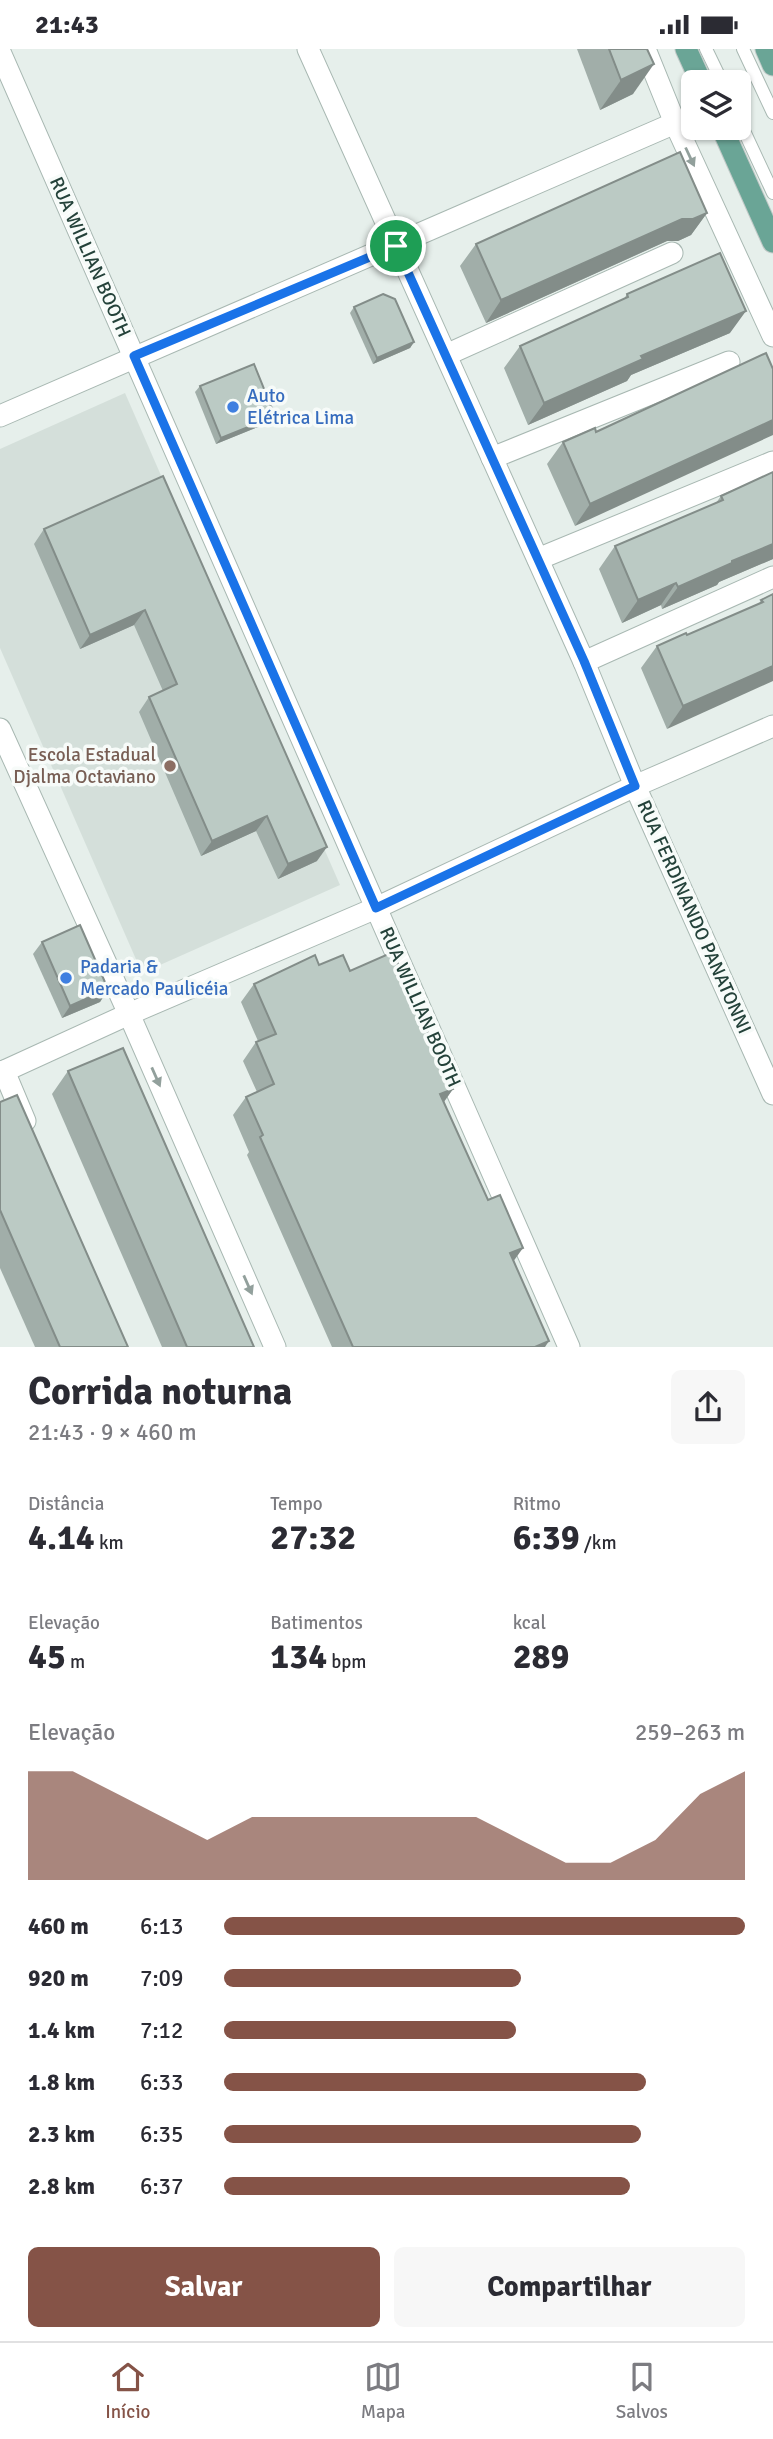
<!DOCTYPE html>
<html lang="pt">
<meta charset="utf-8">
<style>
:root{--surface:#fff;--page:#f7f7f7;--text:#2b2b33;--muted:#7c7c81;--line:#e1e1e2;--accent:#855347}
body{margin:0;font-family:Signika,sans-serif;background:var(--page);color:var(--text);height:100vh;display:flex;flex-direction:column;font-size:26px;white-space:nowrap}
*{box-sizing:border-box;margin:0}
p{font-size:23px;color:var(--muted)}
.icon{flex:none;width:38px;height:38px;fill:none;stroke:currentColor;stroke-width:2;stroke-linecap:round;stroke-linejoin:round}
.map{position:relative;height:1298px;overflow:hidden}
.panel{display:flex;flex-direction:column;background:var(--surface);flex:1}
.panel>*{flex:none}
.buttons{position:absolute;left:681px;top:21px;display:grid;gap:14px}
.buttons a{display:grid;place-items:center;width:70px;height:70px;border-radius:10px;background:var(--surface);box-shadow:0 2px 5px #0004;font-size:35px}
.pin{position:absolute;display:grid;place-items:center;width:60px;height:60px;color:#fff;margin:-30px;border:4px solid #fff;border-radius:50%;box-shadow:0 2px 7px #0007}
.round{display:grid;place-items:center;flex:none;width:74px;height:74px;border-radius:10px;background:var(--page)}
.overview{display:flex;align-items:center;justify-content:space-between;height:119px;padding:0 28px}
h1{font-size:38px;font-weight:700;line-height:52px}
.stats{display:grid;grid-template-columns:repeat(3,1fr);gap:10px;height:119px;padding:7px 28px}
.stats div{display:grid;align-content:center}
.stats b{font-size:35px;font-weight:700}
.stats small{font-size:19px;font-weight:400}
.stats p{font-size:19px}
.chart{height:196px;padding:14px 28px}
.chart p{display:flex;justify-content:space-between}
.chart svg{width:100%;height:126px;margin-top:7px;fill:var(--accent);opacity:.7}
.primary-button{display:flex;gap:14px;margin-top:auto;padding:14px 28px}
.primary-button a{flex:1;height:80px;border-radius:10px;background:var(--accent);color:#fff;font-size:28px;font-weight:700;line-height:80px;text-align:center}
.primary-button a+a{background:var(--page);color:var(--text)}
ul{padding:0 28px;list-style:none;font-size:23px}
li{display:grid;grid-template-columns:112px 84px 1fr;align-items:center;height:52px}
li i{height:18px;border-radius:9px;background:var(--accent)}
.status{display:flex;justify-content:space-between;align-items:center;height:49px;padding:0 35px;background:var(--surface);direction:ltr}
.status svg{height:19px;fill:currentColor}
.dock{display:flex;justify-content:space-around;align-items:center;height:98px;border-top:2px solid var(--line);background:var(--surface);font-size:19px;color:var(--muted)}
.dock a{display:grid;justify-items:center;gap:4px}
.dock .current{color:var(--accent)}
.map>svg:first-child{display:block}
.built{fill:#d4dfda}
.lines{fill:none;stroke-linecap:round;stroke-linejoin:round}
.service-casing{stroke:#a8b8b2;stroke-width:14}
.minor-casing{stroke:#a8b8b2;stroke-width:23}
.tertiary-casing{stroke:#a8b8b2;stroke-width:23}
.primary-casing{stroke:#c2cac8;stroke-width:23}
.service{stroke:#fff;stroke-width:12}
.minor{stroke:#fff;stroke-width:21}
.tertiary{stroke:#fff;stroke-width:21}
.primary{stroke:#6aa596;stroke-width:21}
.wall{fill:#a1aea9}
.shaded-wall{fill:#838d89}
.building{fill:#bbcac4;stroke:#838d89;stroke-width:2}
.oneway{fill:#92a09c}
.route-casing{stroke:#fff;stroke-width:14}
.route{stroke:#1a73e8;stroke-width:9}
.shop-dot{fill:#3f7fe0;stroke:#f7fbf9;stroke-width:2.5}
.education-dot{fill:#8d6e63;stroke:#f7fbf9;stroke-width:2.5}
.labels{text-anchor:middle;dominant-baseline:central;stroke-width:7;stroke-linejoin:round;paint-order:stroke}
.street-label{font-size:19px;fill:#24423a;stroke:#f7fbf9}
.shop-label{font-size:19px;fill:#366cbe;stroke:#f7fbf9;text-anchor:start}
.education-label{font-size:19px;fill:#785e54;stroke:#f7fbf9;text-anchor:end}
</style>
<div class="status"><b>21:43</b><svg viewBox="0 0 49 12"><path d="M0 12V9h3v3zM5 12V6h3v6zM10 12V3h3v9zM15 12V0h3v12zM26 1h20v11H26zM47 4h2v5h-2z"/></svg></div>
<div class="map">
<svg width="773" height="1298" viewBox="0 0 773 1298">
<rect width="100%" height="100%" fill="#e6efeb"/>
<path class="built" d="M125,344L340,836L142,924L0,599V400Z"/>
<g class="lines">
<defs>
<g id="service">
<path d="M706,0L722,33"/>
<path d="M743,0L773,64"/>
<path d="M738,69L773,144"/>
</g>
<g id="minor">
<path d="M308,0L584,613L635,737L773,1045"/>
<path d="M0,3L569,1298"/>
<path d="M446,306L672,204"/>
<path d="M0,367L675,74"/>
<path d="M492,409L729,313"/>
<path d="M538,510L773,413"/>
<path d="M584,613L773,528"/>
<path d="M0,680L129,965L275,1298"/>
<path d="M4,1022L25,1072"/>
<path d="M0,1024L129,965L376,859L635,737L773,677"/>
</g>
<path id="tertiary" d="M645,0L675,74L773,287"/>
<g id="primary">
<path d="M686,0L701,33"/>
<path d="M766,0L773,16"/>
<path d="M722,79L773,193"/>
</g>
</defs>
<use href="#service" class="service-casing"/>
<use href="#minor" class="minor-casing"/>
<use href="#tertiary" class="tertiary-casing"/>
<use href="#primary" class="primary-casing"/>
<use href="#service" class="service"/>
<use href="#minor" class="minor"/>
<use href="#tertiary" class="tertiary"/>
<use href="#primary" class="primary"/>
</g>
<g class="wall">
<path d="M577,0H647L633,45L600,61Z"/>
<path d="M707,164L691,186L678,192H667L486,274L460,217L476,195Z"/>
<path d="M627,245L730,284L631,326L627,332L528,376L504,319L520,297L624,250Z"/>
<path d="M354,258L414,293L410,299L373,315L350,264Z"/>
<path d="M766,304L575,477L547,415L563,393L596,383Z"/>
<path d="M200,337L270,373L216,395L195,343Z"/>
<path d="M773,423V510L719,533L717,536L662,560L661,556L622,574L599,520L615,497L716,454L721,447Z"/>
<path d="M163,427L317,812L278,830L256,782L201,807L139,663L149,648L163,642L134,576L80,600L34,495L44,480Z"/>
<path d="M773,545L667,680L641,619L657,597L687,586L759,555L761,551Z"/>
<path d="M42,893L108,940L100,953L62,969L33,905Z"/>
<path d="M319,916L350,922L453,1040L444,1053L514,1212L545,1298H332L247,1106L249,1103L233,1066L246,1048L257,1043L243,1012L256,993L258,992L241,953L254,935Z"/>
<path d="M68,1022L254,1298H162L52,1045Z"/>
<path d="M0,1053L128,1298H35L0,1219Z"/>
</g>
<g class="shaded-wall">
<path d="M654,15L633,45L600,61L621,31Z"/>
<path d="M707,164L691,186L678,192H667L486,274L501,251L682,170Z"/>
<path d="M746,262L730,284L631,326L627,332L528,376L544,354L641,307Z"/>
<path d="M414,293L410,299L373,315L377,309Z"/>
<path d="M275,367L270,373L216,395L221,389Z"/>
<path d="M773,371V386L575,477L590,455Z"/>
<path d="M773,495V510L719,533L717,536L662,560L678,538L732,512Z"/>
<path d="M676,534L661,556L622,574L638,551Z"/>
<path d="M145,561L134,576L80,600L90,586Z"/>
<path d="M773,617V632L667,680L683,657Z"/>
<path d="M267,767L256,782L201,807L212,792Z"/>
<path d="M327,798L317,812L278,830L288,815Z"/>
<path d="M108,940L100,953L62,969L70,957Z"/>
<path d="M453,1040L440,1058V1045Z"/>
<path d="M523,1199L510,1217V1204Z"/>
<path d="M549,1292L545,1298H535Z"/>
</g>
<g class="building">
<path d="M609,0H647L654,15L621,31Z"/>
<path d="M680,103L707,164L693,170H682L501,251L476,195Z"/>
<path d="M720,204L746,262L641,307L643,310L544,354L520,297L628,248L627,245Z"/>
<path d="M383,245L395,250L414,293L377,309L354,258Z"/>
<path d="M766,304L773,320V371L590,455L563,393L595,379L596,383Z"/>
<path d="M254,315L275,367L221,389L200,337Z"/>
<path d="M773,423V495L732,512V514L678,538L676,534L638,551L615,497L723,451L721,447Z"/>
<path d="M163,427L327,798L288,815L267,767L212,792L149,648L177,635L145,561L90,586L44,480Z"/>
<path d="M773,545V617L683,657L657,597L686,584L687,586L763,553L761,551Z"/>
<path d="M80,876L108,940L70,957L42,893Z"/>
<path d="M393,903L453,1040L440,1045L488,1151L500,1146L523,1199L510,1204L549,1292L535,1298H353L260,1088L263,1086L246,1048L274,1035L256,993L276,985L254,935L315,906L319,916L343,906L350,922Z"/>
<path d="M123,999L254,1298H187L68,1022Z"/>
<path d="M17,1046L128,1298H60L0,1161V1053Z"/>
</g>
<defs><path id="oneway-solid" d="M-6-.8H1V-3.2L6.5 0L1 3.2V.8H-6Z" transform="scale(1.75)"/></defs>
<g class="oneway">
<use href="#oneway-solid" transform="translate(690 108) rotate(65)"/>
<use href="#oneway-solid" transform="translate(156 1028) rotate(66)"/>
<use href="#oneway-solid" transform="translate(248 1236) rotate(66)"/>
</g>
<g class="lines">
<defs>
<path id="route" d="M396,197L584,612L635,737L376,859L134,307Z"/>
</defs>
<use href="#route" class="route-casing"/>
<use href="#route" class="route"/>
</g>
<g class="shop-dot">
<circle cx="233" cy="358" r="7"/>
<circle cx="66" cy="929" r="7"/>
</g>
<circle class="education-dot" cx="170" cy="717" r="7"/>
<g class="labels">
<g class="street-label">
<text transform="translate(90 208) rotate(66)">RUA WILLIAN BOOTH</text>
<text transform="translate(694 868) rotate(66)">RUA FERDINANDO PANATONNI</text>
<text transform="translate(420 958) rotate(66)">RUA WILLIAN BOOTH</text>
</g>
<g class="shop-label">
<text x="247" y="347">Auto<tspan x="247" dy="22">Elétrica Lima</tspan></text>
<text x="80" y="918">Padaria &amp;<tspan x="80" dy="22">Mercado Paulicéia</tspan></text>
</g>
<g class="education-label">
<text x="156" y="706">Escola Estadual<tspan x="156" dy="22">Djalma Octaviano</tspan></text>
</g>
</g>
</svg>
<div class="buttons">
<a><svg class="icon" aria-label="layers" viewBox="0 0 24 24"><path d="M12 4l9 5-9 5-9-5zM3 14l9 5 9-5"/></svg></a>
</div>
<div class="pin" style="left:396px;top:197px;background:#1e9e55"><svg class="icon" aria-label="arrive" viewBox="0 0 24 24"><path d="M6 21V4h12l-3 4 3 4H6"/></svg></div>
</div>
<section class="panel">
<div class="overview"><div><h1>Corrida noturna</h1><p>21:43 · 9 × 460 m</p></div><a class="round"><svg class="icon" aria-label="share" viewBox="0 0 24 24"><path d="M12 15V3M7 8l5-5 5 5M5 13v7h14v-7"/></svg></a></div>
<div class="stats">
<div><p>Distância</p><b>4.14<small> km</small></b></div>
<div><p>Tempo</p><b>27:32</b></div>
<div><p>Ritmo</p><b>6:39<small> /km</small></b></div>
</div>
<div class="stats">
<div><p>Elevação</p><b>45<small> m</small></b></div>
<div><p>Batimentos</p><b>134<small> bpm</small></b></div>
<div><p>kcal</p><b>289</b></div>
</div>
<div class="chart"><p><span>Elevação</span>259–263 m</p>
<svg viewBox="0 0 160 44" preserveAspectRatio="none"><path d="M0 44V6L10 6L20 14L30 22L40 30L50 22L60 22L70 22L80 22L90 22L100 22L110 30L120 38L130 38L140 30L150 14L160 6V44z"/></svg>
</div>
<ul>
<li><b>460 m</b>6:13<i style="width:100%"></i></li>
<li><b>920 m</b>7:09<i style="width:57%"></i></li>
<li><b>1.4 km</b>7:12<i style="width:56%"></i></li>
<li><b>1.8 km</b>6:33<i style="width:81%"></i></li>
<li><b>2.3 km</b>6:35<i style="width:80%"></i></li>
<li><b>2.8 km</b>6:37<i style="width:78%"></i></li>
</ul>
<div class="primary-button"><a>Salvar</a><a>Compartilhar</a></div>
</section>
<nav class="dock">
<a class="current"><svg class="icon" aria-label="home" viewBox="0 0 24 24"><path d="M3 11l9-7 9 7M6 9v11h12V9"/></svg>Início</a>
<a><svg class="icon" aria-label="map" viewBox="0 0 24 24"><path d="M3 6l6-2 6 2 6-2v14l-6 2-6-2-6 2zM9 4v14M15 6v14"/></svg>Mapa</a>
<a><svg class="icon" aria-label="saved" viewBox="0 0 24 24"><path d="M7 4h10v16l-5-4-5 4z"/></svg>Salvos</a>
</nav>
